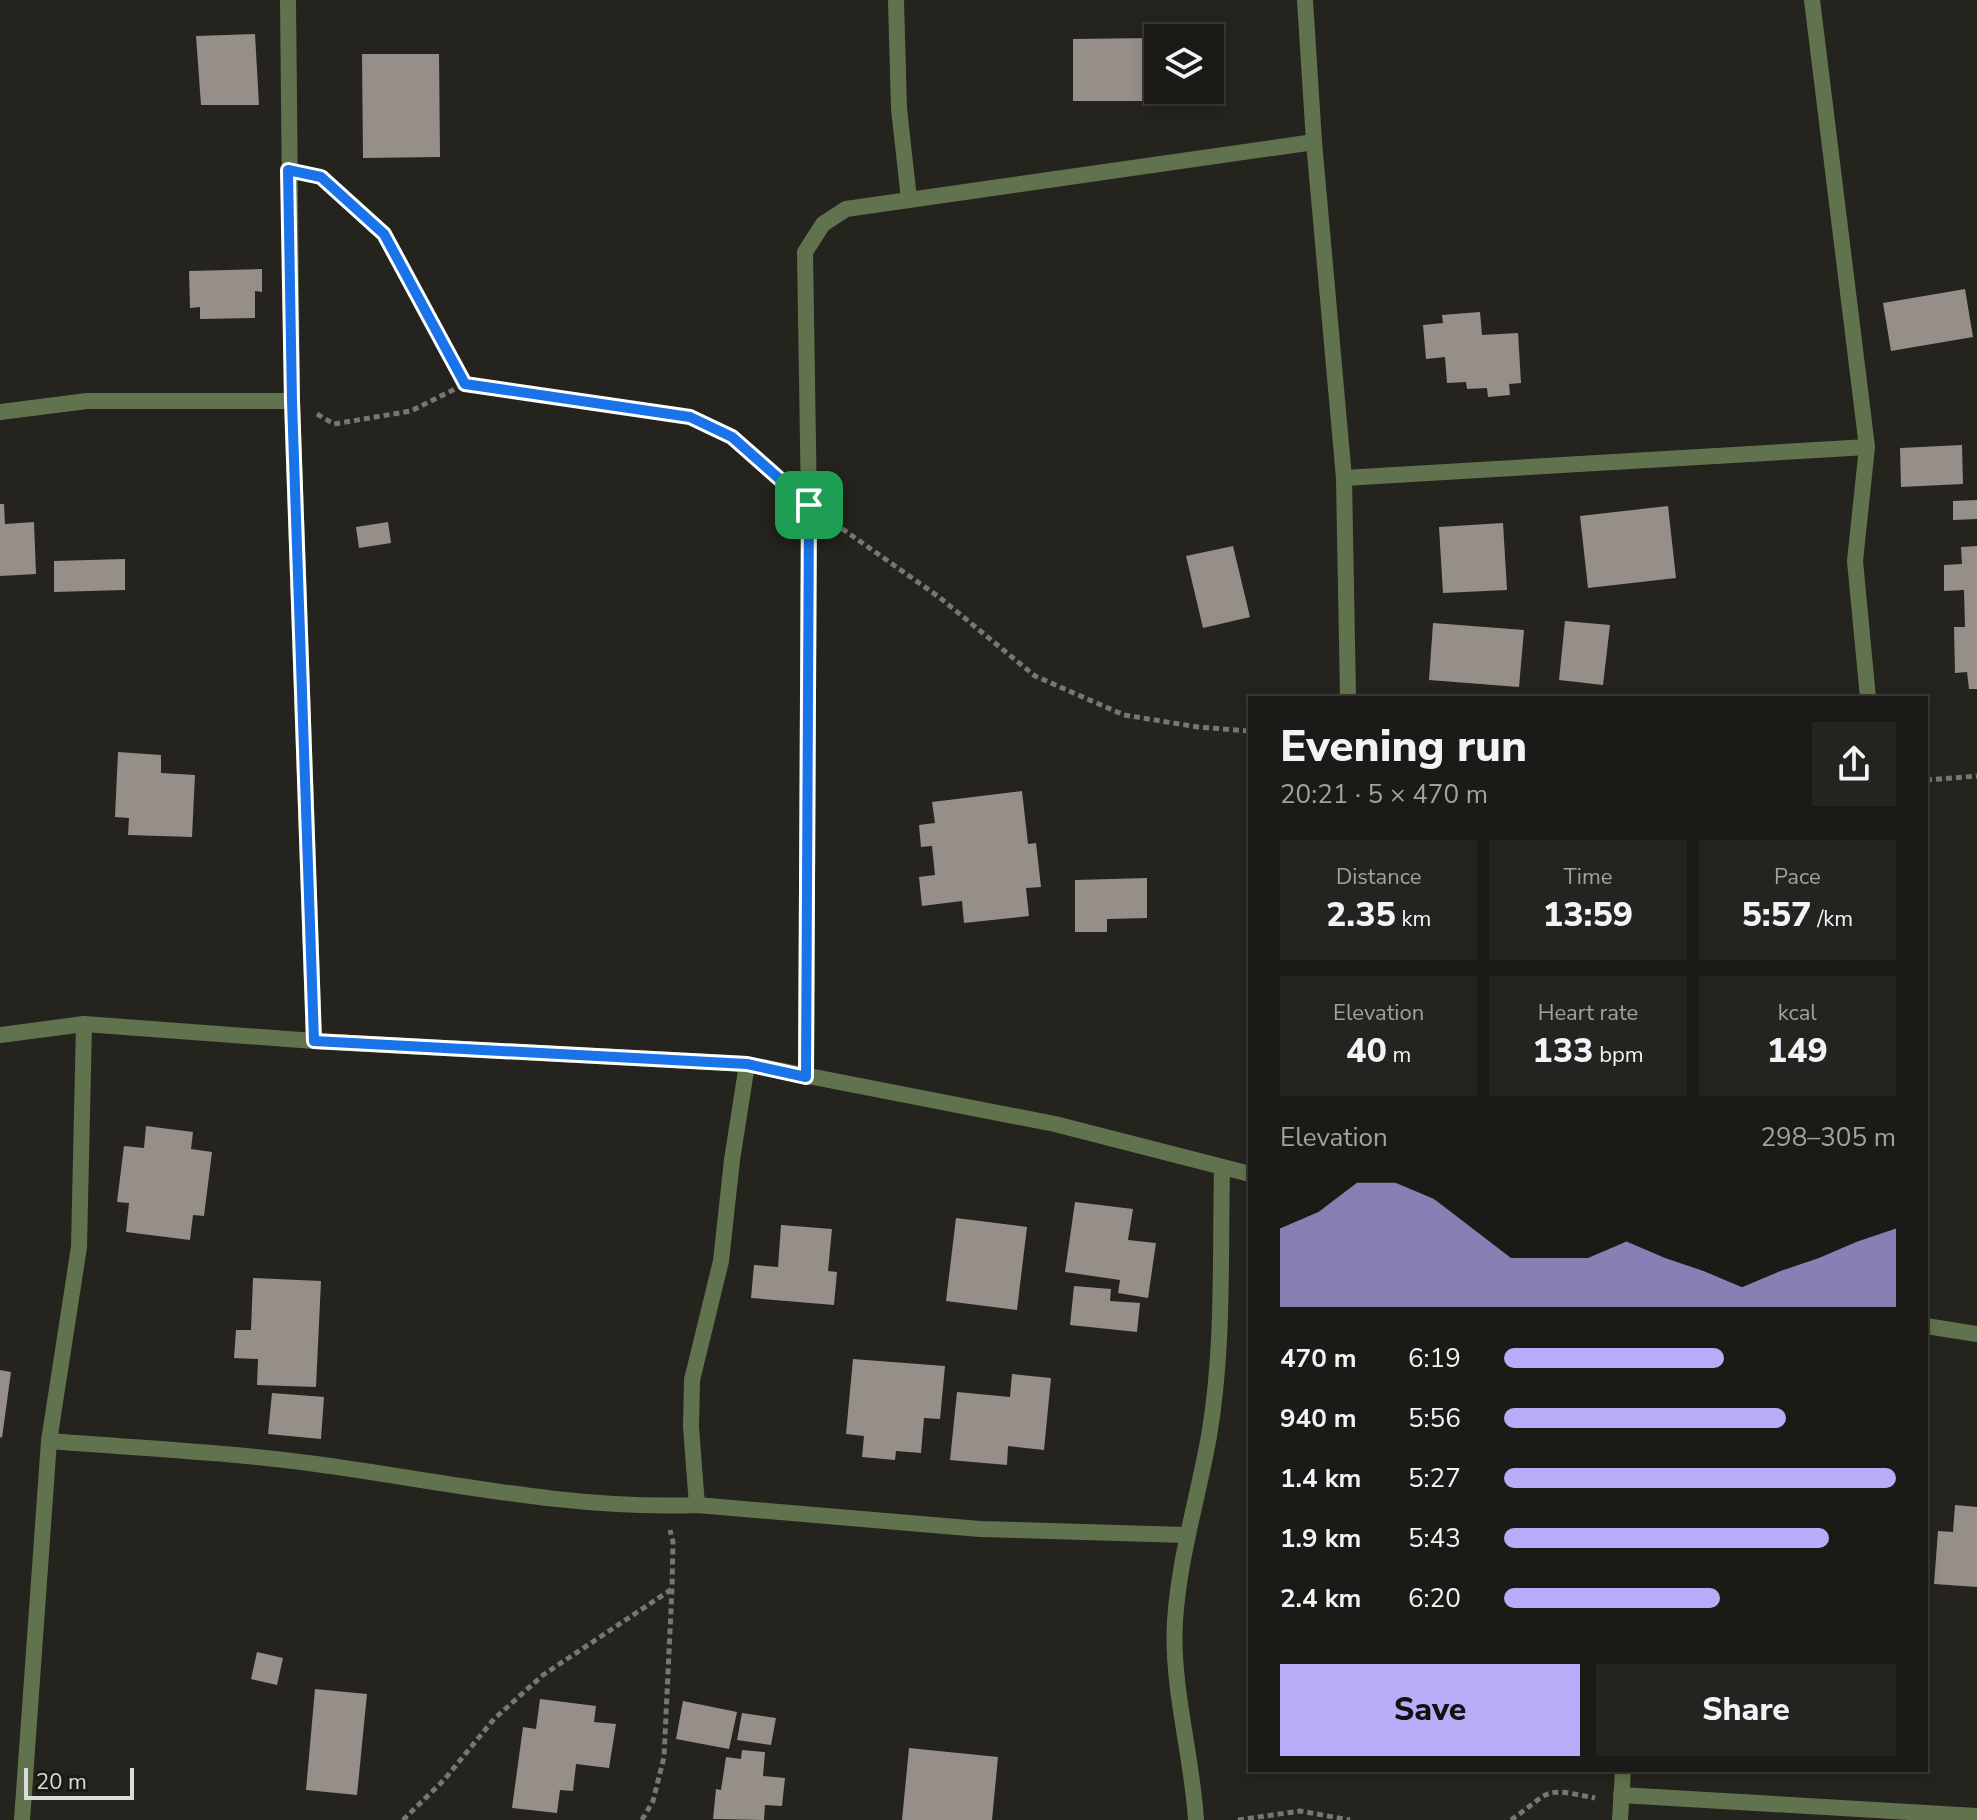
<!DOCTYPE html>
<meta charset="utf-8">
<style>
:root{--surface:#1c1a16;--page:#25231f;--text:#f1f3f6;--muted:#a0a1a1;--line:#3a3835;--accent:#b9abf7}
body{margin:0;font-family:"Nunito Sans",sans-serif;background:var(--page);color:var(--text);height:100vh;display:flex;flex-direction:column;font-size:30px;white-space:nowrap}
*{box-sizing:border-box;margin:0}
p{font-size:26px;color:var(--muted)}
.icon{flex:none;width:44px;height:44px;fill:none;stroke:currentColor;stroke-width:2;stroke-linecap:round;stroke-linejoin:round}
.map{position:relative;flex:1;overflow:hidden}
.sheet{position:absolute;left:1248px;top:696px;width:680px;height:1076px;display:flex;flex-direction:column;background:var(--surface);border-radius:0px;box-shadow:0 4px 12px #0003,0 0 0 2px var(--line)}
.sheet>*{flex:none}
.controls{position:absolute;left:1144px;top:24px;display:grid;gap:16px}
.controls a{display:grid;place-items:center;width:80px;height:80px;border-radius:0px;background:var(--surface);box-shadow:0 4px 12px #0003,0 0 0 2px var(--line);font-size:40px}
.scale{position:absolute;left:24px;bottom:20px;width:110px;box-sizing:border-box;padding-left:8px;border:4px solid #dcdbd7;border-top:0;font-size:22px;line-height:28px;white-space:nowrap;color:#dcdbd7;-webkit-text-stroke:6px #1b1a14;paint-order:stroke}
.pin{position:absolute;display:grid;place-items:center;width:68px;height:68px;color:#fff;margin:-34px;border-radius:16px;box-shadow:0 4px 12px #0006}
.round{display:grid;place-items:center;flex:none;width:84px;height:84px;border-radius:0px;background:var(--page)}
.overview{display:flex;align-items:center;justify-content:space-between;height:136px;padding:0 32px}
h1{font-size:44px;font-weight:800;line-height:60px}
.figures{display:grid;grid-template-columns:repeat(3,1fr);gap:12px;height:136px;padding:8px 32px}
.figures div{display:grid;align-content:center;border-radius:0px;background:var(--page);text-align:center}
.figures b{font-size:34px;font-weight:800}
.figures small{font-size:22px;font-weight:400}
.figures p{font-size:22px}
.chart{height:224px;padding:16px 32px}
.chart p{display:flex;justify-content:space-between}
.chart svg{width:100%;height:144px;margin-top:8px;fill:var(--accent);opacity:.7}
.cta{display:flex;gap:16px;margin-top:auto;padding:16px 32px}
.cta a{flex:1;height:92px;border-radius:0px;background:var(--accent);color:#111;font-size:32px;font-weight:800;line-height:92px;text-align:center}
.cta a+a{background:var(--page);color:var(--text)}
ul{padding:0 32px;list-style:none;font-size:26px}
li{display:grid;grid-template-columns:128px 96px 1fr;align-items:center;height:60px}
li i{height:20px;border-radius:10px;background:var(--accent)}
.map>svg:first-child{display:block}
.building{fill:#958e89}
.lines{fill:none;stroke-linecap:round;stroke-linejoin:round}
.path{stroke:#777671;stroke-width:5;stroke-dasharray:6 4;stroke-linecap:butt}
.minor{stroke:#61734e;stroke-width:16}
.route-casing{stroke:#fff;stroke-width:16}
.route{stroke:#1a73e8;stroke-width:10}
</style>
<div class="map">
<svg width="1977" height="1820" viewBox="0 0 1977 1820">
<rect width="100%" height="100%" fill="#25231d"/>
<g class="building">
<path d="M255,34L259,105H201L196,36Z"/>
<path d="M1153,38L1154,101H1073V39Z"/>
<path d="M362,54H439L440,157L363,158Z"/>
<path d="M262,269V292L255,291V318L200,319V307L190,308L189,271Z"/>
<path d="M1965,289L1973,337L1891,351L1883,303Z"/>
<path d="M1480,312L1482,335L1518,333L1521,383L1509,384L1510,395L1488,397L1487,388L1467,389L1466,382L1447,383L1445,357L1426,359L1423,325L1443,323L1442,315Z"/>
<path d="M1962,445L1963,484L1901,487L1900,448Z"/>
<path d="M1977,500V519L1953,520V501Z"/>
<path d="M0,504H4L5,524L34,522L36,574L0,576Z"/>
<path d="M1668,506L1676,578L1588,588L1580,516Z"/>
<path d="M388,522L391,543L359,548L356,527Z"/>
<path d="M1503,523L1507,590L1443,593L1439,527Z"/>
<path d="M1233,546L1250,617L1203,628L1186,556Z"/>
<path d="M1977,546V689H1969L1967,672L1955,673L1954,627H1965L1964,590L1944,591V565L1962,564L1961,547Z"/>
<path d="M125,559V590L54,592V561Z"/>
<path d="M1565,621L1610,625L1603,685L1559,680Z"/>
<path d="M1433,623L1524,630L1519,687L1429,680Z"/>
<path d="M118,752L161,755V773L195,775L192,837L128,835L129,818L115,817Z"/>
<path d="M1022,791L1028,844L1036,843L1041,887L1026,888L1029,916L964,923L962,901L922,906L919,877L935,875L932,846L921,847L919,825L935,823L932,802Z"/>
<path d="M1147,878V918L1107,919V932H1075V880Z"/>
<path d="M146,1126L193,1132L191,1149L212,1152L204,1216L193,1215L190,1240L126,1232L129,1203L117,1202L124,1146L144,1148Z"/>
<path d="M1075,1202L1133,1209L1128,1240L1156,1243L1148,1298L1118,1293L1120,1280L1065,1272Z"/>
<path d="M956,1218L1027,1227L1017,1310L946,1301Z"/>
<path d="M781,1225L832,1229L828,1271L837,1272L834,1305L751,1298L754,1265L778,1267Z"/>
<path d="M253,1278L321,1281L316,1387L257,1385L258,1359L234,1358L236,1330H251Z"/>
<path d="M1074,1286L1111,1289L1110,1301L1140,1303L1137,1332L1070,1325Z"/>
<path d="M853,1359L945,1366L940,1419L924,1418L921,1453L896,1451L895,1460L862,1457L864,1436L846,1434Z"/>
<path d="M0,1370L11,1372L2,1438L0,1437Z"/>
<path d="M1012,1374L1051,1378L1044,1450L1008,1446L1007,1465L950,1460L957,1392L1010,1397Z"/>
<path d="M272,1393L324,1397L321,1439L268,1434Z"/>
<path d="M1955,1505L1977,1507V1587L1934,1584L1938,1531L1953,1532Z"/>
<path d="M257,1652L283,1658L277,1685L251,1679Z"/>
<path d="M315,1689L367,1694L357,1795L306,1790Z"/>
<path d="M540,1699L596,1706L594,1722L616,1724L609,1768L576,1764L573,1791L560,1790L557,1813L512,1808L523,1727L536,1729Z"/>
<path d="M683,1701L737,1712L729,1749L676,1739Z"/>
<path d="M742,1713L776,1718L771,1745L737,1740Z"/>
<path d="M909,1748L998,1757L992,1820H902Z"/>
<path d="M742,1750L765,1752L763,1776L785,1778L782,1806L765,1805L764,1820L713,1819L716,1789L721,1790L726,1757L741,1759Z"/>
</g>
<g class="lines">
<g class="path">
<path d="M316,176L321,177L384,234L465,384L690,417L732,437L782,481"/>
<path d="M317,414L334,424L411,411L465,384"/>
<path d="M834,523L939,597L1035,676L1124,715L1198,727L1250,731"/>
<path d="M1926,780L1977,776"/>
<path d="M403,1820L444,1780L494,1719L543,1675L672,1589"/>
<path d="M642,1820L653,1801L664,1757L672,1589L673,1542L670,1530"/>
<path d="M1238,1820L1300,1811L1350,1820"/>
<path d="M1511,1820C1554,1790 1540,1787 1595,1798"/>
</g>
<g class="minor">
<path d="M288,0L292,401L314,1041"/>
<path d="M896,0L899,109L909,199"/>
<path d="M1305,0L1314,142L1344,478L1348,698"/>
<path d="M1812,0L1867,447L1855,561L1868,698"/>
<path d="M0,412L87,401H292"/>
<path d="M1344,478L1867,447"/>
<path d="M0,1035L84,1024L314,1041L747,1064L1055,1124L1250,1174"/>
<path d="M806,1077L809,505L805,252L823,224L846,209L1314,142"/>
<path d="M1926,1326L1977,1334"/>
<path d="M49,1441C137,1448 228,1452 316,1464C442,1481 569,1510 697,1505L980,1529L1186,1535"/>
<path d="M697,1505L691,1427L692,1380L721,1261L732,1160L747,1064"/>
<path d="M1621,1795L1977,1816"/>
<path d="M22,1820L49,1441L79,1247L84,1024"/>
<path d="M1196,1820C1192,1754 1171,1687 1175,1621C1179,1558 1198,1498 1209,1436C1224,1348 1220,1257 1222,1169"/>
<path d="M1620,1820L1623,1770"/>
</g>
</g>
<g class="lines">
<defs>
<path id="route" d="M288,170L321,177L384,234L465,384L690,417L732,437L809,505L806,1077L747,1064L314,1041L292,401Z"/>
</defs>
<use href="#route" class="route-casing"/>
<use href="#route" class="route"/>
</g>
</svg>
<div class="controls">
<a><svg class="icon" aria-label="layers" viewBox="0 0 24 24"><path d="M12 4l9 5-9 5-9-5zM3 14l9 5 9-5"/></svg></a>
</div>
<div class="scale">20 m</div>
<div class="pin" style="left:809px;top:505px;background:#1e9e55"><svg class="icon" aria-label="arrive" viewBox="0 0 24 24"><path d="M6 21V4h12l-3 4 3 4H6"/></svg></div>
<section class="sheet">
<div class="overview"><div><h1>Evening run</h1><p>20:21 · 5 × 470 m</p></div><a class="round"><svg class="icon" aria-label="share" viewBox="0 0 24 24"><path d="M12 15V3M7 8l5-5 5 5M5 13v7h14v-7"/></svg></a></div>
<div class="figures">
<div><p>Distance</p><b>2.35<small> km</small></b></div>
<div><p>Time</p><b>13:59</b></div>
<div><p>Pace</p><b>5:57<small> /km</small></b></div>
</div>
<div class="figures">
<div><p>Elevation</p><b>40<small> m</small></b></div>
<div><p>Heart rate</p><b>133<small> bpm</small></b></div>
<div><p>kcal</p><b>149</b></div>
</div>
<div class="chart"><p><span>Elevation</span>298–305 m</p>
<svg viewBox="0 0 160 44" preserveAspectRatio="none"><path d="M0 44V20L10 15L20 6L30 6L40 11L50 20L60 29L70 29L80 29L90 24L100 29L110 33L120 38L130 33L140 29L150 24L160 20V44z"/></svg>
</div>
<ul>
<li><b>470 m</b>6:19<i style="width:56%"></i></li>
<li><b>940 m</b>5:56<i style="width:72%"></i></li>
<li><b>1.4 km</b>5:27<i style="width:100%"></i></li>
<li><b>1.9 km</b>5:43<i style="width:83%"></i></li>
<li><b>2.4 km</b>6:20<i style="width:55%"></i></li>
</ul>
<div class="cta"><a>Save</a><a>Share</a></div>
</section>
</div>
